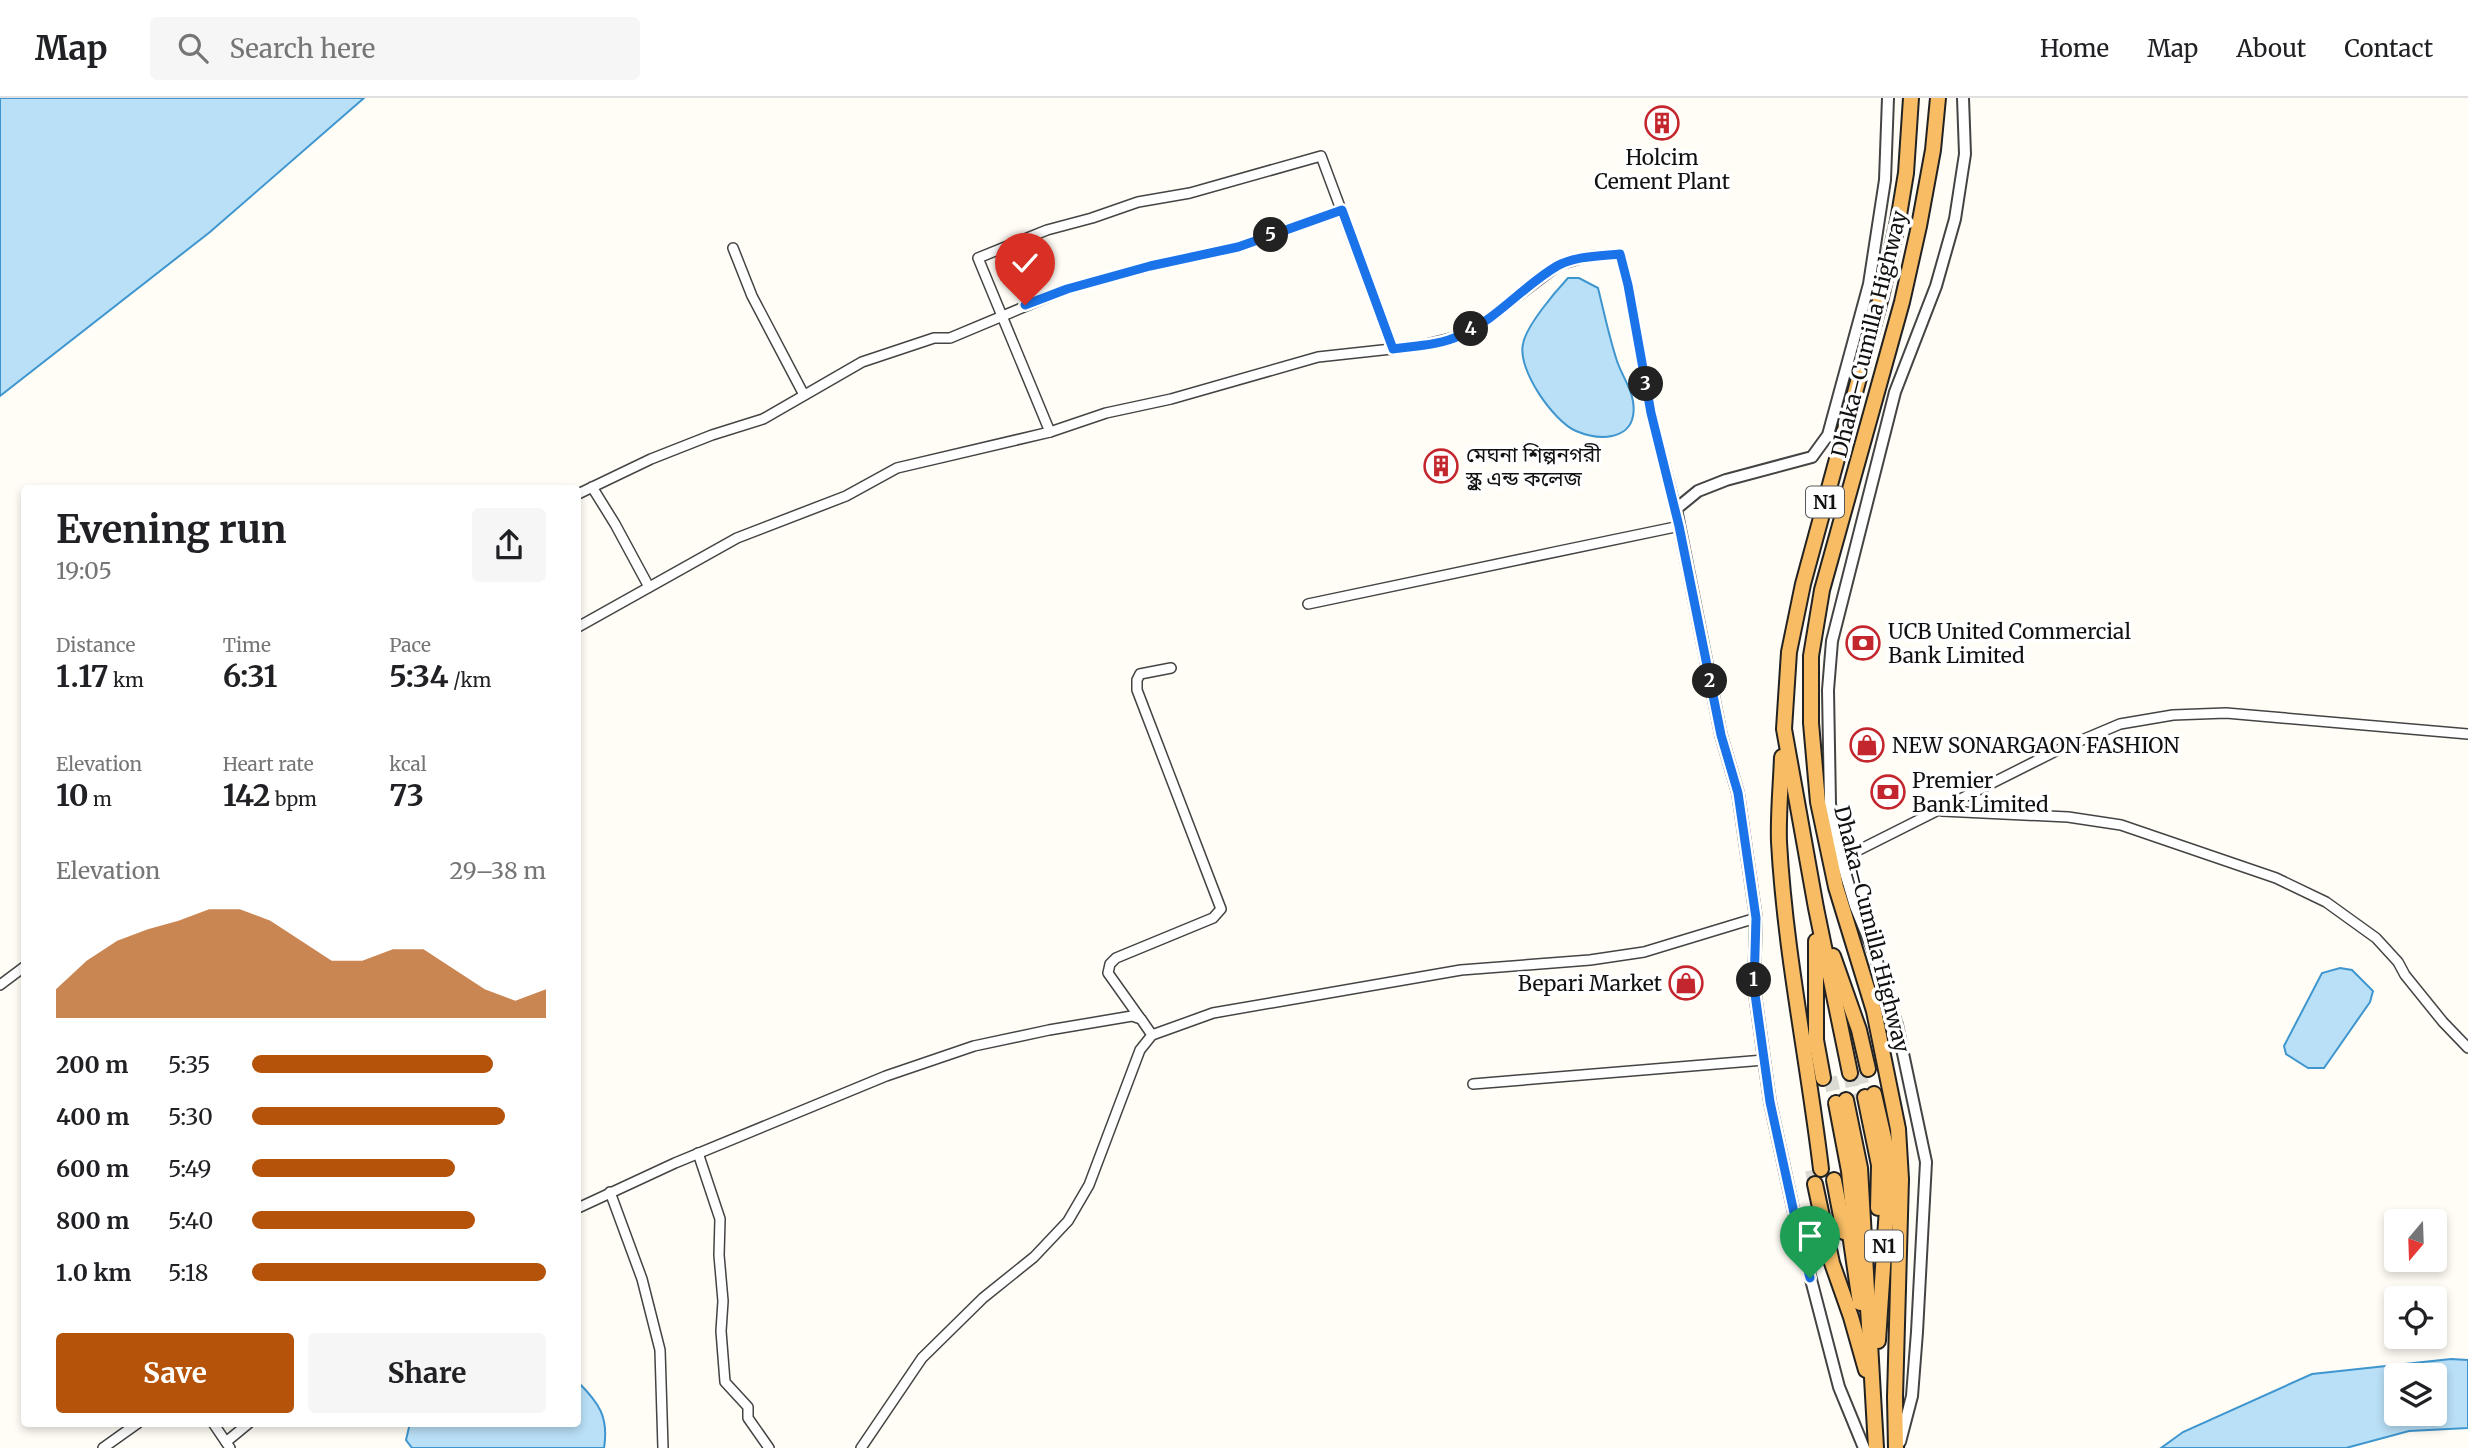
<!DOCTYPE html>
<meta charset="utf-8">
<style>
:root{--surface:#fff;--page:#f6f6f6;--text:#202124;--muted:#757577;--line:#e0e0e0;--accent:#b45309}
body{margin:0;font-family:Merriweather,"Noto Sans Bengali",serif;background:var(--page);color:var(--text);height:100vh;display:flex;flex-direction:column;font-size:26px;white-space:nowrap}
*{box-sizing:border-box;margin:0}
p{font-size:23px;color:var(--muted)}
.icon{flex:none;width:38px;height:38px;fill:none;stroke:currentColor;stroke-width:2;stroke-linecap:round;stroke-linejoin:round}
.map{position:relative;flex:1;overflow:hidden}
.panel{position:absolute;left:21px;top:387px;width:560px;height:942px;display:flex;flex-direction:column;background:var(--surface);border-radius:7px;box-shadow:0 4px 10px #0003}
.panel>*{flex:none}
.needle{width:46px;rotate:199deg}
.buttons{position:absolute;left:2384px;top:1111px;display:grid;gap:14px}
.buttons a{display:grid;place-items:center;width:63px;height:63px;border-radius:7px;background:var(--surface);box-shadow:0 4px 10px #0003;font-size:35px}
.pin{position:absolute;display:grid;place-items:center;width:60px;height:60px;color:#fff;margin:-72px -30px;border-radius:50% 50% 50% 0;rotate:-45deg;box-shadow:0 0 7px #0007}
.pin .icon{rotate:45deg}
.km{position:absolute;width:35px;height:35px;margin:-18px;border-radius:50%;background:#222;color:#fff;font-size:19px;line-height:35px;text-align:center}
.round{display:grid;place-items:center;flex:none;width:74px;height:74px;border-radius:7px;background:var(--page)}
.head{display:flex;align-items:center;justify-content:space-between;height:119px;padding:0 35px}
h1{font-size:38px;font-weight:700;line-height:52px}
.figures{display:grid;grid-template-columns:repeat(3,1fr);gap:10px;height:119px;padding:7px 35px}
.figures div{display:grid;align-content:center}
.figures b{font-size:30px;font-weight:700}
.figures small{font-size:19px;font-weight:400}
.figures p{font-size:19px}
.chart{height:196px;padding:14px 35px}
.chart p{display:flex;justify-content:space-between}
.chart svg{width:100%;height:126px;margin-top:7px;fill:var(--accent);opacity:.7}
.action{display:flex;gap:14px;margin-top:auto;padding:14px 35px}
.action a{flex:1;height:80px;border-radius:7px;background:var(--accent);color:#fff;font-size:28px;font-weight:700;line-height:80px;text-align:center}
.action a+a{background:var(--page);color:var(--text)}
ul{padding:0 35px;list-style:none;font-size:23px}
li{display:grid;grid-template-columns:112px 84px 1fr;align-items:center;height:52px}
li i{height:18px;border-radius:9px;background:var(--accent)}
header{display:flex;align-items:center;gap:42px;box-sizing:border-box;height:98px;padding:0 35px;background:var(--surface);border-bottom:2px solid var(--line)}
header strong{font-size:33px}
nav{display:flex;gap:38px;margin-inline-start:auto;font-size:24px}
.search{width:490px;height:63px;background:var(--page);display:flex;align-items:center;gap:18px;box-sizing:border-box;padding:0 24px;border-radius:7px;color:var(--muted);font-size:26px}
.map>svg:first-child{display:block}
.water{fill:#b9e0f7;stroke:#3f96cf;stroke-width:2;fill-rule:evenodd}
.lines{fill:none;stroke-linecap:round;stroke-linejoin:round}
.trunk-tunnel{stroke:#dbdad3;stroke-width:14;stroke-dasharray:14 7;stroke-linecap:butt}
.minor-casing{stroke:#444;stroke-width:12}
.tertiary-casing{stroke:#444;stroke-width:14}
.trunk-casing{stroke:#222;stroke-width:18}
.minor{stroke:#fff;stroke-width:9}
.tertiary{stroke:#fff;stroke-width:10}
.trunk{stroke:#f7bc64;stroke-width:14}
.route-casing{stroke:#fff;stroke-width:14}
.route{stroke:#1a73e8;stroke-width:9}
.labels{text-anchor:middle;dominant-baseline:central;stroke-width:7;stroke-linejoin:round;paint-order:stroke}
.shield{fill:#fff;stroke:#585858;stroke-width:2}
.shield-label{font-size:19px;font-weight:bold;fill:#111}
.poi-label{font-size:21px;fill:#111;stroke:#fff;text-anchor:start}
.street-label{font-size:21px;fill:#111;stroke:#fff}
</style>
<header>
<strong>Map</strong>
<div class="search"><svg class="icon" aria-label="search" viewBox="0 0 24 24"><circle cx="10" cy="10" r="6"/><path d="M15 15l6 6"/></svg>Search here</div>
<nav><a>Home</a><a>Map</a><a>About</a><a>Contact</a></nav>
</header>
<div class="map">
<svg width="2468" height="1350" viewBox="0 0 2468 1350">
<rect width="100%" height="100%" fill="#fffdf5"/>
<g class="water">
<path d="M0,0H364L210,134L0,298Z"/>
<path d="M1568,180H1579L1598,190C1604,214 1609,239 1617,263C1623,281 1637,297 1633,318C1631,329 1623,336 1612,338C1599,341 1588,338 1576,333C1553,323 1517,271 1523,246C1526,228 1555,194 1568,180Z"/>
<path d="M2340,870L2352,872L2373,893L2370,904L2324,970H2308L2286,956L2284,948L2322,875Z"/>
<path d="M2451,1261L2468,1262V1330L2409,1333L2346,1350H2161L2183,1334L2312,1276ZM2396,1278H2434V1316H2396Z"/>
<path d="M578,1284C599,1305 609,1319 604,1350H412L406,1342L410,1325H578Z"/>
</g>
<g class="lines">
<g class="trunk-tunnel">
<path d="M1859,972L1865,999"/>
<path d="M1850,975L1855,1001"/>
<path d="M1830,979L1836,1005"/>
<path d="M1812,1072L1815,1086"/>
</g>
<defs>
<g id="minor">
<path d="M733,150L752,198L804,297"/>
<path d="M1050,334L978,160L1047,132L1092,120L1138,104L1190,95L1321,58L1393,251"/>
<path d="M592,389L615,426L649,489"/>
<path d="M578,396L651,361L712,337L763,321L862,264L934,240H950L1067,191L1150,168L1238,149L1342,112"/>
<path d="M1308,506C1432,479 1556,454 1680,428"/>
<path d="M578,529L737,440L846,398L897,370L1050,334L1106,315L1171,301L1318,259L1419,248L1459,238L1481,226L1559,167L1590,158L1620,156L1628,187L1651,315L1676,411"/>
<path d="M1942,713L2068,719L2121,727L2276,780L2326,804L2376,840L2398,864L2405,877L2443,924L2468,950"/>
<path d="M1841,761L2056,653L2120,626L2173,617L2226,615L2468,636"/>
<path d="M0,887L24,869"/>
<path d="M1140,920L1108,875L1110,866L1116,860L1213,820L1221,811L1137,592V582L1140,576L1171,570"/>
<path d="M1473,986L1764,962"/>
<path d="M698,1055L720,1121L719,1157L723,1203L721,1233L725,1284L748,1309V1320L769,1350"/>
<path d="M610,1094L642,1181L660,1252L663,1350"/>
<path d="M578,1110L675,1065L886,978L974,948L1049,932L1132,918L1141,921L1152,937"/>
<path d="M213,1325L230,1350"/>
<path d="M226,1344L249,1325"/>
<path d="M103,1350L138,1325"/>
<path d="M861,1350L922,1260L983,1200L1034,1159L1068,1123L1089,1087L1140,952L1152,937L1213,915L1461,872L1590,862L1644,854L1756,820"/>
</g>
<g id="tertiary">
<path d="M1900,1344L1912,1298L1917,1234L1926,1064L1897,927L1874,854L1855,808L1841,761L1830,706L1828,592L1832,543L1895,294L1936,188L1955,121L1965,56L1963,0"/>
<path d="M1864,1350L1839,1289L1796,1124L1770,1004L1754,889L1756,820L1738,695L1721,637L1676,411L1698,393L1726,382L1812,359L1828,337L1869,186L1885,82L1888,0"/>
</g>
<g id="trunk">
<path d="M1782,659C1781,687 1778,716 1779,744C1785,854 1808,962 1821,1071"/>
<path d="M1816,843V942L1823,980"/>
<path d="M1833,858L1859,932L1868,971"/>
<path d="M1850,975L1816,810L1784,631L1789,554L1803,486L1881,199L1898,123L1906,75L1911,0"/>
<path d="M1874,996L1890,1066L1878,1243"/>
<path d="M1865,999L1879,1067L1878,1110"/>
<path d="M1846,1002L1860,1070L1876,1350"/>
<path d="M1836,1005L1849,1073L1855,1132"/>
<path d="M1834,1082L1844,1134"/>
<path d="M1815,1086L1832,1165L1851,1219L1866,1272"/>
<path d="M1848,1122L1860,1205"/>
<path d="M1896,1350L1895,1299L1901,1081L1898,1031L1874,913L1836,789L1818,704L1811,625V558L1822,492L1902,204L1919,128L1933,52L1938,0"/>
</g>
</defs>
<use href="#minor" class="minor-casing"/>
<use href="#tertiary" class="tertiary-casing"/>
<use href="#trunk" class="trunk-casing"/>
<use href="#minor" class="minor"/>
<use href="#tertiary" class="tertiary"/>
<use href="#trunk" class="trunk"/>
</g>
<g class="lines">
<defs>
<path id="route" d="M1025,207L1067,191L1150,168L1238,149L1342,112L1393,251C1415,248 1441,247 1461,237C1497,221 1523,188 1557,168C1575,158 1600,158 1620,156L1628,187L1651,315L1679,428L1721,637L1738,695L1756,820L1754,889L1770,1004L1796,1124L1810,1180"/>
</defs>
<use href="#route" class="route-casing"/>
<use href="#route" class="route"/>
</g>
<defs>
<symbol id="building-ring" viewBox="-11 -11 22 22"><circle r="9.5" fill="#fff" stroke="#c4262e" stroke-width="1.5"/><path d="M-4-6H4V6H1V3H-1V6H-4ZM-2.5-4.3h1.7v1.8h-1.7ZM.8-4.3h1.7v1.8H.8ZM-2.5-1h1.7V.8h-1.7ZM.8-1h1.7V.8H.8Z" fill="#c4262e"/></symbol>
<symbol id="bank-ring" viewBox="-11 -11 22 22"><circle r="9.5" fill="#fff" stroke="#c4262e" stroke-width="1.5"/><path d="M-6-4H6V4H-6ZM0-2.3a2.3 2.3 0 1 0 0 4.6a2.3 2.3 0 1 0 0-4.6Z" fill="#c4262e"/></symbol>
<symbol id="shop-ring" viewBox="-11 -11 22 22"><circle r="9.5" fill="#fff" stroke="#c4262e" stroke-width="1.5"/><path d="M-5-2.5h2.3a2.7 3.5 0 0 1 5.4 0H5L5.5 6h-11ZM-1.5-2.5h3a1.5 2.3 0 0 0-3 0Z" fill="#c4262e"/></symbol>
</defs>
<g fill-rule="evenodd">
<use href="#building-ring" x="1643" y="6" width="38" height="38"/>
<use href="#building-ring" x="1422" y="349" width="38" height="38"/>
<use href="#bank-ring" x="1844" y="526" width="38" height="38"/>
<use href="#shop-ring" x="1848" y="628" width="38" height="38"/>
<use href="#bank-ring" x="1869" y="675" width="38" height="38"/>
<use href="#shop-ring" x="1667" y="866" width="38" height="38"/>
</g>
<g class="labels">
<g class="shield">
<rect x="1806" y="388.5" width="38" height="31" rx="5"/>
<rect x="1865" y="1132.5" width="38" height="31" rx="5"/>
</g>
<g class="shield-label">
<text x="1825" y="404">N1</text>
<text x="1884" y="1148">N1</text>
</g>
<g class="poi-label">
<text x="1662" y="59" text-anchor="middle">Holcim<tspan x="1662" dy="24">Cement Plant</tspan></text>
<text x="1466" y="356">মেঘনা শিল্পনগরী<tspan x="1466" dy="24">স্কুল এন্ড কলেজ</tspan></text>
<text x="1888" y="533">UCB United Commercial<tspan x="1888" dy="24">Bank Limited</tspan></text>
<text x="1892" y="647">NEW SONARGAON FASHION</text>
<text x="1912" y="682">Premier<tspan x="1912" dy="24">Bank Limited</tspan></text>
<text x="1662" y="885" text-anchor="end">Bepari Market</text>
</g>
<g class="street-label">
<text transform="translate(1869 236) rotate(-76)">Dhaka–Cumilla Highway</text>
<text transform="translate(1872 831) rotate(76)">Dhaka–Cumilla Highway</text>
</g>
</g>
</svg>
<div class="buttons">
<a><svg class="needle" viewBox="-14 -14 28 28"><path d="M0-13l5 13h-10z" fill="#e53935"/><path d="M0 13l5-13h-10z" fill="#757577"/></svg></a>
<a><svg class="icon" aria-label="locate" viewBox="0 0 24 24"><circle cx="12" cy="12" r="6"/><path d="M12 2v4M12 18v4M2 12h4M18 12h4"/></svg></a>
<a><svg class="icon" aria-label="layers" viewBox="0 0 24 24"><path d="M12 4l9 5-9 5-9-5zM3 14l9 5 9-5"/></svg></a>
</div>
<div class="pin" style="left:1810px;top:1180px;background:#1e9e55"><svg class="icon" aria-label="arrive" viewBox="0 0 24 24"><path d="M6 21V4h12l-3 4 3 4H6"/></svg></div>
<div class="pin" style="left:1025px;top:207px;background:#d93025"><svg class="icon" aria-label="check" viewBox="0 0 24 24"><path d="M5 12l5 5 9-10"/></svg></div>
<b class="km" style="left:1754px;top:882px">1</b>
<b class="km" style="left:1710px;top:583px">2</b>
<b class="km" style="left:1646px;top:286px">3</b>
<b class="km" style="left:1471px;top:231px">4</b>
<b class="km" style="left:1271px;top:137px">5</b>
<section class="panel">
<div class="head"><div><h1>Evening run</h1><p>19:05</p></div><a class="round"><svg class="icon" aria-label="share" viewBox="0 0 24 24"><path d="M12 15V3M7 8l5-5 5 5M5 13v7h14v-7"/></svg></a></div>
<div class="figures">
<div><p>Distance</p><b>1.17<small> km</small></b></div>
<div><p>Time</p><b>6:31</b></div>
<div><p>Pace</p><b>5:34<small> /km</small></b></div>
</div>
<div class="figures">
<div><p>Elevation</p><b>10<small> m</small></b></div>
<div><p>Heart rate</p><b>142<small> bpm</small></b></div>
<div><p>kcal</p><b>73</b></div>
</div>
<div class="chart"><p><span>Elevation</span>29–38 m</p>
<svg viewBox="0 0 160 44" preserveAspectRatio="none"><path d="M0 44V34L10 24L20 17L30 13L40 10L50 6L60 6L70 10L80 17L90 24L100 24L110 20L120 20L130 27L140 34L150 38L160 34V44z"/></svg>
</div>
<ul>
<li><b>200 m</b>5:35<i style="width:82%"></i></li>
<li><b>400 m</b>5:30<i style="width:86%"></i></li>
<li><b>600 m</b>5:49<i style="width:69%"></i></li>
<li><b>800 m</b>5:40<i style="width:76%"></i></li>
<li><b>1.0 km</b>5:18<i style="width:100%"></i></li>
</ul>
<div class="action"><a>Save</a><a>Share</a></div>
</section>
</div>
